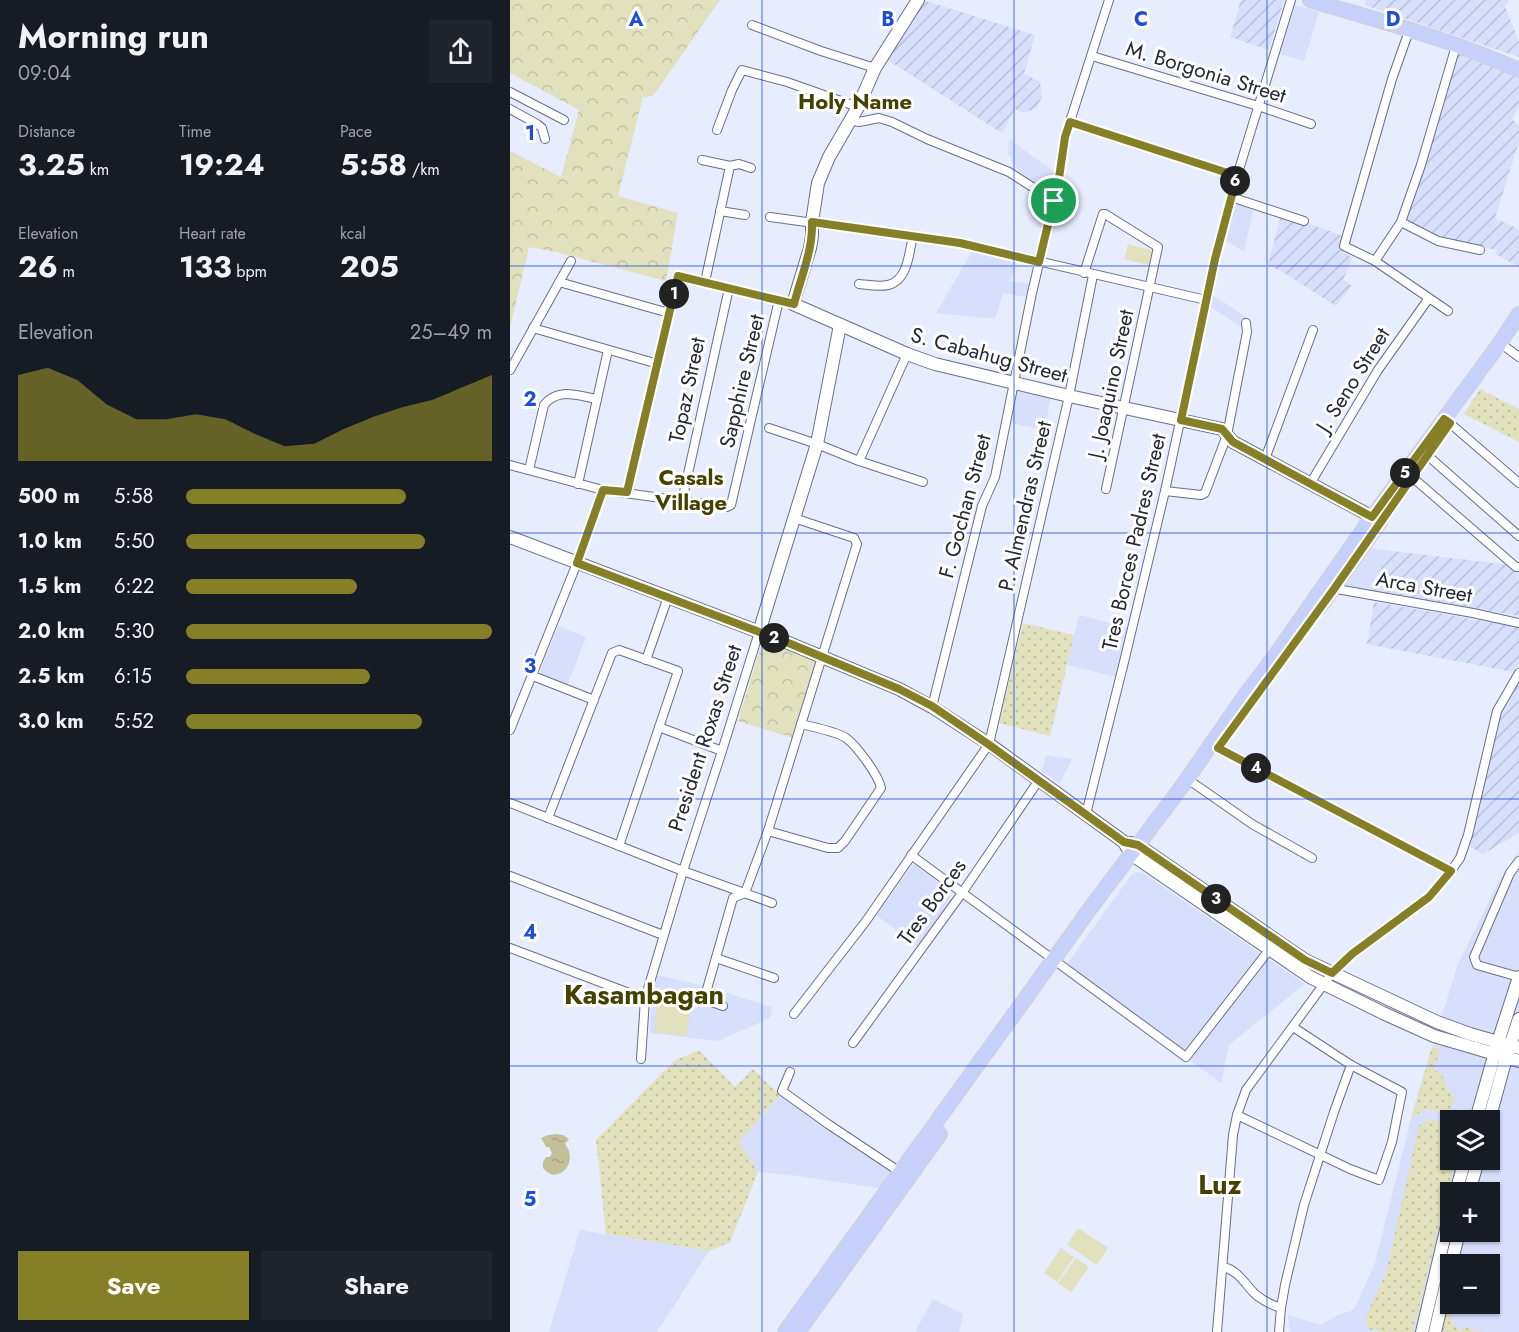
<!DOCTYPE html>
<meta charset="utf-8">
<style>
:root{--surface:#171b24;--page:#20242c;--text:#f1f3f6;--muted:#9ea1a6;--accent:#858027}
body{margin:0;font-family:Jost,sans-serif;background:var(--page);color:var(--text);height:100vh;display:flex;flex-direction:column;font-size:22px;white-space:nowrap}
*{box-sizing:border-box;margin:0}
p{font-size:20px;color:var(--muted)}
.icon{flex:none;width:33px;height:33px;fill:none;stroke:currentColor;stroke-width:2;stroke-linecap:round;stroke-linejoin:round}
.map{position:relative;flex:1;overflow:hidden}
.details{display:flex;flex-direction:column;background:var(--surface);width:510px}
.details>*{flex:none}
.controls{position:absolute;left:930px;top:1110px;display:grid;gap:12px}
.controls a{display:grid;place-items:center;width:60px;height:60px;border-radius:0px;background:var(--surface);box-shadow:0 2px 4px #0004;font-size:30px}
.pin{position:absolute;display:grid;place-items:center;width:51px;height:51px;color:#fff;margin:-26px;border:3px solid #fff;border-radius:50%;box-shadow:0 2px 6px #0007}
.km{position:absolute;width:30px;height:30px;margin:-15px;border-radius:50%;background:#222;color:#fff;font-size:16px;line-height:30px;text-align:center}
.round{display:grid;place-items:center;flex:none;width:63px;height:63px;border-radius:0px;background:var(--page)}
.head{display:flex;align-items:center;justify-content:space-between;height:102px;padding:0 18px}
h1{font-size:33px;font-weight:700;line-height:45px}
.figures{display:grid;grid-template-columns:repeat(3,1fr);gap:9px;height:102px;padding:6px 18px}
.figures div{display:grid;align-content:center}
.figures b{font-size:30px;font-weight:700}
.figures small{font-size:16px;font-weight:400}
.figures p{font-size:16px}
.chart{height:168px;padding:12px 18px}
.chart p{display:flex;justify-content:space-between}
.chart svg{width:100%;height:108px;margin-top:6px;fill:var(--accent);opacity:.7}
.primary-button{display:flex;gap:12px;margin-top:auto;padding:12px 18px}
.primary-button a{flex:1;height:69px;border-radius:0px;background:var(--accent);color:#fff;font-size:24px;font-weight:700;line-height:69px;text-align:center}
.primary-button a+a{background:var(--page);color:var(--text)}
ul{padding:0 18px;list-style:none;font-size:20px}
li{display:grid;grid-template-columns:96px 72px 1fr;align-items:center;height:45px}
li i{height:15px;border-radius:8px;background:var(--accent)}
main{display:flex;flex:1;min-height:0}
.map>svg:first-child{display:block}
.built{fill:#d7dffd;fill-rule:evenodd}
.industrial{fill:url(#industrial-furrows)}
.green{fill:url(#green-dots)}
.forest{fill:url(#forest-crowns)}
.pitch{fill:#e2e1be}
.water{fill:url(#water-ripples)}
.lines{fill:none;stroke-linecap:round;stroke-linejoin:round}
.street-casing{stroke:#696f8a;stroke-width:10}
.secondary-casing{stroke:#696f8a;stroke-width:14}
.primary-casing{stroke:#cfd0d2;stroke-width:16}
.street{stroke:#fff;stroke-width:8}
.secondary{stroke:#fff;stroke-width:12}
.primary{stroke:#c7d0fb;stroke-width:14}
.route-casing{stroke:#fff;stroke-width:12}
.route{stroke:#858027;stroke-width:8}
.grid{fill:none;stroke:#1d4ed8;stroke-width:1.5;stroke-opacity:0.55}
.labels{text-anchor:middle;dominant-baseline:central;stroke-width:6;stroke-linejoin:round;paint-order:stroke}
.street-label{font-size:21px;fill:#252833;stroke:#fff}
.neighbourhood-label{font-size:22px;font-weight:bold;fill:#454100;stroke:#fff}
.district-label{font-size:27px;font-weight:bold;fill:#454100;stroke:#fff}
.grid-label{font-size:20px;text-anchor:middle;font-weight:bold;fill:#1d4ed8;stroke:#fff;stroke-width:6;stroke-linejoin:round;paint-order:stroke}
</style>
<main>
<section class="details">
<div class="head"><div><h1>Morning run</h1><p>09:04</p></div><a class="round"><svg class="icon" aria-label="share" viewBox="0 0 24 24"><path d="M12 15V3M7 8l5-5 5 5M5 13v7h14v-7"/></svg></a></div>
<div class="figures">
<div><p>Distance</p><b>3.25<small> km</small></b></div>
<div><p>Time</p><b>19:24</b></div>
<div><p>Pace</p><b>5:58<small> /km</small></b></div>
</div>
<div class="figures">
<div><p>Elevation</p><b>26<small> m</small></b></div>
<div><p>Heart rate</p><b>133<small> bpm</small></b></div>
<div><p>kcal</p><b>205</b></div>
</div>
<div class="chart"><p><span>Elevation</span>25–49 m</p>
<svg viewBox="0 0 160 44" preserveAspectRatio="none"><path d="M0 44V9L10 6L20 11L30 21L40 27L50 27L60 25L70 27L80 33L90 38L100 37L110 31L120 26L130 22L140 19L150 14L160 9V44z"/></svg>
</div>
<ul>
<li><b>500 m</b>5:58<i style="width:72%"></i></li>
<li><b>1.0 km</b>5:50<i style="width:78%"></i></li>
<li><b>1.5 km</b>6:22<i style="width:56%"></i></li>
<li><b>2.0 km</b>5:30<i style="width:100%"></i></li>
<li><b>2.5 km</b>6:15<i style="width:60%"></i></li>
<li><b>3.0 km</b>5:52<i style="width:77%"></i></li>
</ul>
<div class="primary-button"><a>Save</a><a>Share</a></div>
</section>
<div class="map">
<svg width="1009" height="1332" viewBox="0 0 1009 1332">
<defs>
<pattern id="industrial-furrows" width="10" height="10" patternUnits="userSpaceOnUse" patternTransform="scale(1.5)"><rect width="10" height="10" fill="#d7dffd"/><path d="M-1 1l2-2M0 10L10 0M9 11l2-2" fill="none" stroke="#b8bfd9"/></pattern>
<pattern id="green-dots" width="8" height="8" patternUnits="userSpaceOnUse" patternTransform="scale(1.5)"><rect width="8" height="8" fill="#e2e1be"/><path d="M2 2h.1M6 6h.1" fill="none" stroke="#c2c1a4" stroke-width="1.8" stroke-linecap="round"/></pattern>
<pattern id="forest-crowns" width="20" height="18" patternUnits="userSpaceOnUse" patternTransform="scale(1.5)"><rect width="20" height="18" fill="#e2e1be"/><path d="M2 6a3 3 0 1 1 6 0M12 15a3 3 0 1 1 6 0" fill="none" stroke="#c2c1a4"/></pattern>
<pattern id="water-ripples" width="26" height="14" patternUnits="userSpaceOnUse" patternTransform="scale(1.5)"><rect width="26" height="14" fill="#c1c099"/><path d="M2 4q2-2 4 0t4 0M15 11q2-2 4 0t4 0" fill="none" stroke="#a6a584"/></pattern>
</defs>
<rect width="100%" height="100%" fill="#e7ecfe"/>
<g class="built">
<path d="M785,5L809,12L794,61L770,54Z"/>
<path d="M499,139L547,174L542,197L508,171L498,153Z"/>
<path d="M724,200L744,208L734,251L712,239Z"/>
<path d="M463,250L507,261L500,281L521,284L517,297L493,293L485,319L426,313Z"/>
<path d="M704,296L739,319L733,328L698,305Z"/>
<path d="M507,390L541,398L534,430L502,423Z"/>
<path d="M856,548L882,551L857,591L831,586Z"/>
<path d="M569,615L618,628L606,677L557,665Z"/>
<path d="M48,626L76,637L57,686L29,675Z"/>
<path d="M536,755L562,759L550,784L532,771Z"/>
<path d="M1009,852V1332H781L779,1326L778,1315L811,1325L828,1315L844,1310L865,1263L906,1099L948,964L991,877ZM940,1120H980V1160H940ZM940,1192H980V1232H940ZM940,1264H980V1304H940Z"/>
<path d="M404,864L439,890L441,902L408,946L366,915Z"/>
<path d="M627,872L633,873L795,984L719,1045L711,1083L554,968L622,874Z"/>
<path d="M148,975L194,986L262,1007L260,1018L208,1041L140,1033L141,998Z"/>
<path d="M270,1095L293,1108L385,1170L374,1189L282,1175L248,1172L229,1142Z"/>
<path d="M70,1230L199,1251L147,1332H39Z"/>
<path d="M423,1299L453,1314L449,1332H405Z"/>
</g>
<g class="industrial">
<path d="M413,0L525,35L514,74L530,82L532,96L527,108L513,113L505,109L492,133L376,59Z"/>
<path d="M731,0H774L759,50L720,37Z"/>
<path d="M856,0H999L995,6L1009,42V57L855,5Z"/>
<path d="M948,52L1009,75V106L1002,119L1009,126V142L985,218L1004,227L1009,231V267L986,254L987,250L929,239L895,221Z"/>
<path d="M771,215L795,222L833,236L829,249L842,258L833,280L842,286L826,306L779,276L758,265Z"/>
<path d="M882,551L1009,566V616L857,591Z"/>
<path d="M864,602L1009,627V664L1004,672L857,644Z"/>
<path d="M1009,682V833L973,854L960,847L992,709Z"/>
</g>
<g class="green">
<path d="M970,389L1009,409V442L954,414Z"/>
<path d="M513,623L564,635L540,736L489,723Z"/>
<path d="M922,1047L930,1050L924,1070L931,1073L941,1095L945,1096L941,1113L959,1119L958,1120L917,1109L910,1112L901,1119Z"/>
<path d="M189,1050L225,1087L243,1069L270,1095L229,1142L248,1172L220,1242L199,1251L96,1234L86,1140L164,1061Z"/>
<path d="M919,1119L940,1124V1160H946L903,1332H873L859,1329L855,1318L876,1273L909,1125Z"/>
<path d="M938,1295L940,1296V1304H955L945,1305C937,1315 941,1325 952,1331L953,1327L973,1332H932Z"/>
</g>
<g class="forest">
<path d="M0,0H210L143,96L133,97L108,196L168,213L156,281L46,252L19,247L0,328V151L51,177L69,110L0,73Z"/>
<path d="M253,640L307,660L283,738L228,721Z"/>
</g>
<g class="pitch">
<path d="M618,244L646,251L642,266L614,259Z"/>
<path d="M148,995L181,998L177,1036L144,1032Z"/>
<path d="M568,1228L598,1248L587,1265L557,1245Z"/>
<path d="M551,1248L564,1257L547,1282L534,1273Z"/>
<path d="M566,1258L579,1267L561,1292L548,1283Z"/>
</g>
<path class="water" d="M46,1134L53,1135L59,1139L55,1144C70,1163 47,1186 33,1168V1162L36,1157H40L42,1153L39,1147H36L31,1138L38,1135Z"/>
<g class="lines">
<defs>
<g id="street">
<path d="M242,25L311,51L365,68"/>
<path d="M899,31L882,79L834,246L865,261L938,311"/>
<path d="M582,56L748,106L801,124"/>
<path d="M0,92L54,120"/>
<path d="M0,109L27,124L32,128L35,139"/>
<path d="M340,120L349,122L369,118L382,122L417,139L499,172L544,201"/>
<path d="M560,122L727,176"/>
<path d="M207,130L222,90L232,70L277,82L348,107"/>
<path d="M192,160L220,166L229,164L241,168"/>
<path d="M721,197L794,221"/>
<path d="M210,211L235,215"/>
<path d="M260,217L450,243L696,300"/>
<path d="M891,222L928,241L970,250"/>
<path d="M865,261L891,222L911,165L946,46"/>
<path d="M574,273L593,214H595L648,247L596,489"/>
<path d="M49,282L159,313"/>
<path d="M195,282L220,166"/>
<path d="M349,284C358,285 369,287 378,285C398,281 399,252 403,236"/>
<path d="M23,328L148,364"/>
<path d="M990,343L1009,357"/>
<path d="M0,370L61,261"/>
<path d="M935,419L1009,483"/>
<path d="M259,428L307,444L349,461L413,482"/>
<path d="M917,455L1009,536"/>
<path d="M755,459L803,330"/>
<path d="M349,461L397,354"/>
<path d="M0,465L93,490L217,507L221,505L269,300"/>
<path d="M19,470L34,405C48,387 68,396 87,399"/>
<path d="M902,477L1006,567H1009"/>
<path d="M68,484L98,350"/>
<path d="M800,484L868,370L919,298"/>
<path d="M655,491L691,495L695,493L717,435L737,332L736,323"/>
<path d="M117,492L168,276L283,304"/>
<path d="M172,501L219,288"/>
<path d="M821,588L963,613L1009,623"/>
<path d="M136,660L158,597"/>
<path d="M23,676L84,700"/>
<path d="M422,707L472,506L485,477L522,293L549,178L555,137L599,0"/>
<path d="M149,727L212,751"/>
<path d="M0,730L67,563L93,490"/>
<path d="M701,744L941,871"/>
<path d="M676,778L742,824L802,858"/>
<path d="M0,803L173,871L262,903"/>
<path d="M576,814L614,662L655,491L705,259L727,176L781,0"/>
<path d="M38,818L102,653L109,650L168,671L109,846"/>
<path d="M258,831L318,848H328L335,841L371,788C369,776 347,746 336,738C328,732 303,727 291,724"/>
<path d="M401,855L676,1057L759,950"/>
<path d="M1009,861L1000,873L964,957L967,965L1009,977"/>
<path d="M0,876L153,935"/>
<path d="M0,948L135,999"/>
<path d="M206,958L264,978"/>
<path d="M213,1006L196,1000L195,996L223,898L235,893L258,831L347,544L344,538L284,518"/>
<path d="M284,1014L356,921L479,744L559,396L583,275"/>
<path d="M343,1043L452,893L529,780"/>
<path d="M131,1059L135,999L173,871L212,751L249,632"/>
<path d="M280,1072L272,1091L318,1124L393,1174"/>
<path d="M727,1115L840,1169L869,1180L882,1142L892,1092L841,1065L783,1027"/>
<path d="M713,1267C728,1270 735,1284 745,1294C753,1301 762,1305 771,1308"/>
<path d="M707,1332L723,1135L727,1115L736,1090L822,973L842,954L919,897L941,871L950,858L958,835L987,711L1009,673"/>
<path d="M769,1332L771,1308L775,1285L794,1205L824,1112L841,1065"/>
</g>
<g id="secondary">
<path d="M408,0L365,68L348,107L319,157L308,183L302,222V236L300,248L283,304L397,354L425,364L559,396L712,429L723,442L870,521"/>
<path d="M0,537L281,644L389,689L422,707L479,744L614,842L621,854L800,977L873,1013L924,1036L1009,1061"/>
<path d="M249,632L307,444L330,325"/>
<path d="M621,843L628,845L795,960L927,1022L960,1034L1009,1048"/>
<path d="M966,1120L988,1042L1009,977"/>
<path d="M979,1120L996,1058L1009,1019"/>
<path d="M946,1192L955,1160"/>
<path d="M959,1192L968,1160"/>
<path d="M941,1264L949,1232"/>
<path d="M912,1332L940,1213"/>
<path d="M925,1332L940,1268"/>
</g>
<g id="primary">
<path d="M800,0C870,21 943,40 1009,70"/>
<path d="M810,607L870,522"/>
<path d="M275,1332L582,906L673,785L733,698L764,657L862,517L990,343L1009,314"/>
<path d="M288,1332L430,1134"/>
</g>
</defs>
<use href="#street" class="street-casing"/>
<use href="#secondary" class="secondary-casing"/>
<use href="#primary" class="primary-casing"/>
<use href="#street" class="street"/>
<use href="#secondary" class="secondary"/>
<use href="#primary" class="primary"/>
</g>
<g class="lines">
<defs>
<path id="route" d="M560,122L727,176L705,259L671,420L712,429L723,442L862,517L934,419L940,423L824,589L708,748L941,871L919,897L842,954L822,973L795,960L628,845L614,842L478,744L422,706L389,689L281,644L67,563L93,490L117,492L168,276L284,304C291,277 303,250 302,222L450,243L529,262L549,178L555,137Z"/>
</defs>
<use href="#route" class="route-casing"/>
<use href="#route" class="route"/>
</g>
<path class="grid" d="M252,0V1332M504,0V1332M757,0V1332M0,266H1009M0,533H1009M0,799H1009M0,1066H1009"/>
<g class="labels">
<g class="street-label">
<text transform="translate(696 72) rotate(17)">M. Borgonia Street</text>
<text transform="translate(479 355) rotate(15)">S. Cabahug Street</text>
<text transform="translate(843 380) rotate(-58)">J. Seno Street</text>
<text transform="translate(232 381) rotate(-77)">Sapphire Street</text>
<text transform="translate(601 384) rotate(-78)">J. Joaquino Street</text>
<text transform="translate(177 390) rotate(-78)">Topaz Street</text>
<text transform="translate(455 506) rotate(-75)">F. Gochan Street</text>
<text transform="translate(515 506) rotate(-77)">P. Almendras Street</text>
<text transform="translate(624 542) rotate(-77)">Tres Borces Padres Street</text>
<text transform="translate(914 587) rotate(10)">Arca Street</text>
<text transform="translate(195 738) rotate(-72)">President Roxas Street</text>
<text transform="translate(422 902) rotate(-54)">Tres Borces</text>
</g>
<g class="neighbourhood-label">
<text x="345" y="101">Holy Name</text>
<text x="181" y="477">Casals<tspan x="181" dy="25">Village</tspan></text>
</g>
<g class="district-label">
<text x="134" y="994">Kasambagan</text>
<text x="710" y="1184">Luz</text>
</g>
</g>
<g class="grid-label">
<text x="126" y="26">A</text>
<text x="378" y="26">B</text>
<text x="631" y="26">C</text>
<text x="883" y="26">D</text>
<text x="20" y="140">1</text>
<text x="20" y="406">2</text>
<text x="20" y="673">3</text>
<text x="20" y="939">4</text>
<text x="20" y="1206">5</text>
</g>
</svg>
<div class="controls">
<a><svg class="icon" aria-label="layers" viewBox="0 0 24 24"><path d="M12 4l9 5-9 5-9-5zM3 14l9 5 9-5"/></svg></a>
<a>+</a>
<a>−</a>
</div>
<div class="pin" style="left:544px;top:201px;background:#1e9e55"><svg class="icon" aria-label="arrive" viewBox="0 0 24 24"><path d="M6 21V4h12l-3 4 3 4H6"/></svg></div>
<b class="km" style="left:164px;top:294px">1</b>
<b class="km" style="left:264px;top:638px">2</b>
<b class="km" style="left:706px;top:899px">3</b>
<b class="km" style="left:746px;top:768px">4</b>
<b class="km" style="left:895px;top:473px">5</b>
<b class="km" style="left:725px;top:181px">6</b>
</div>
</main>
